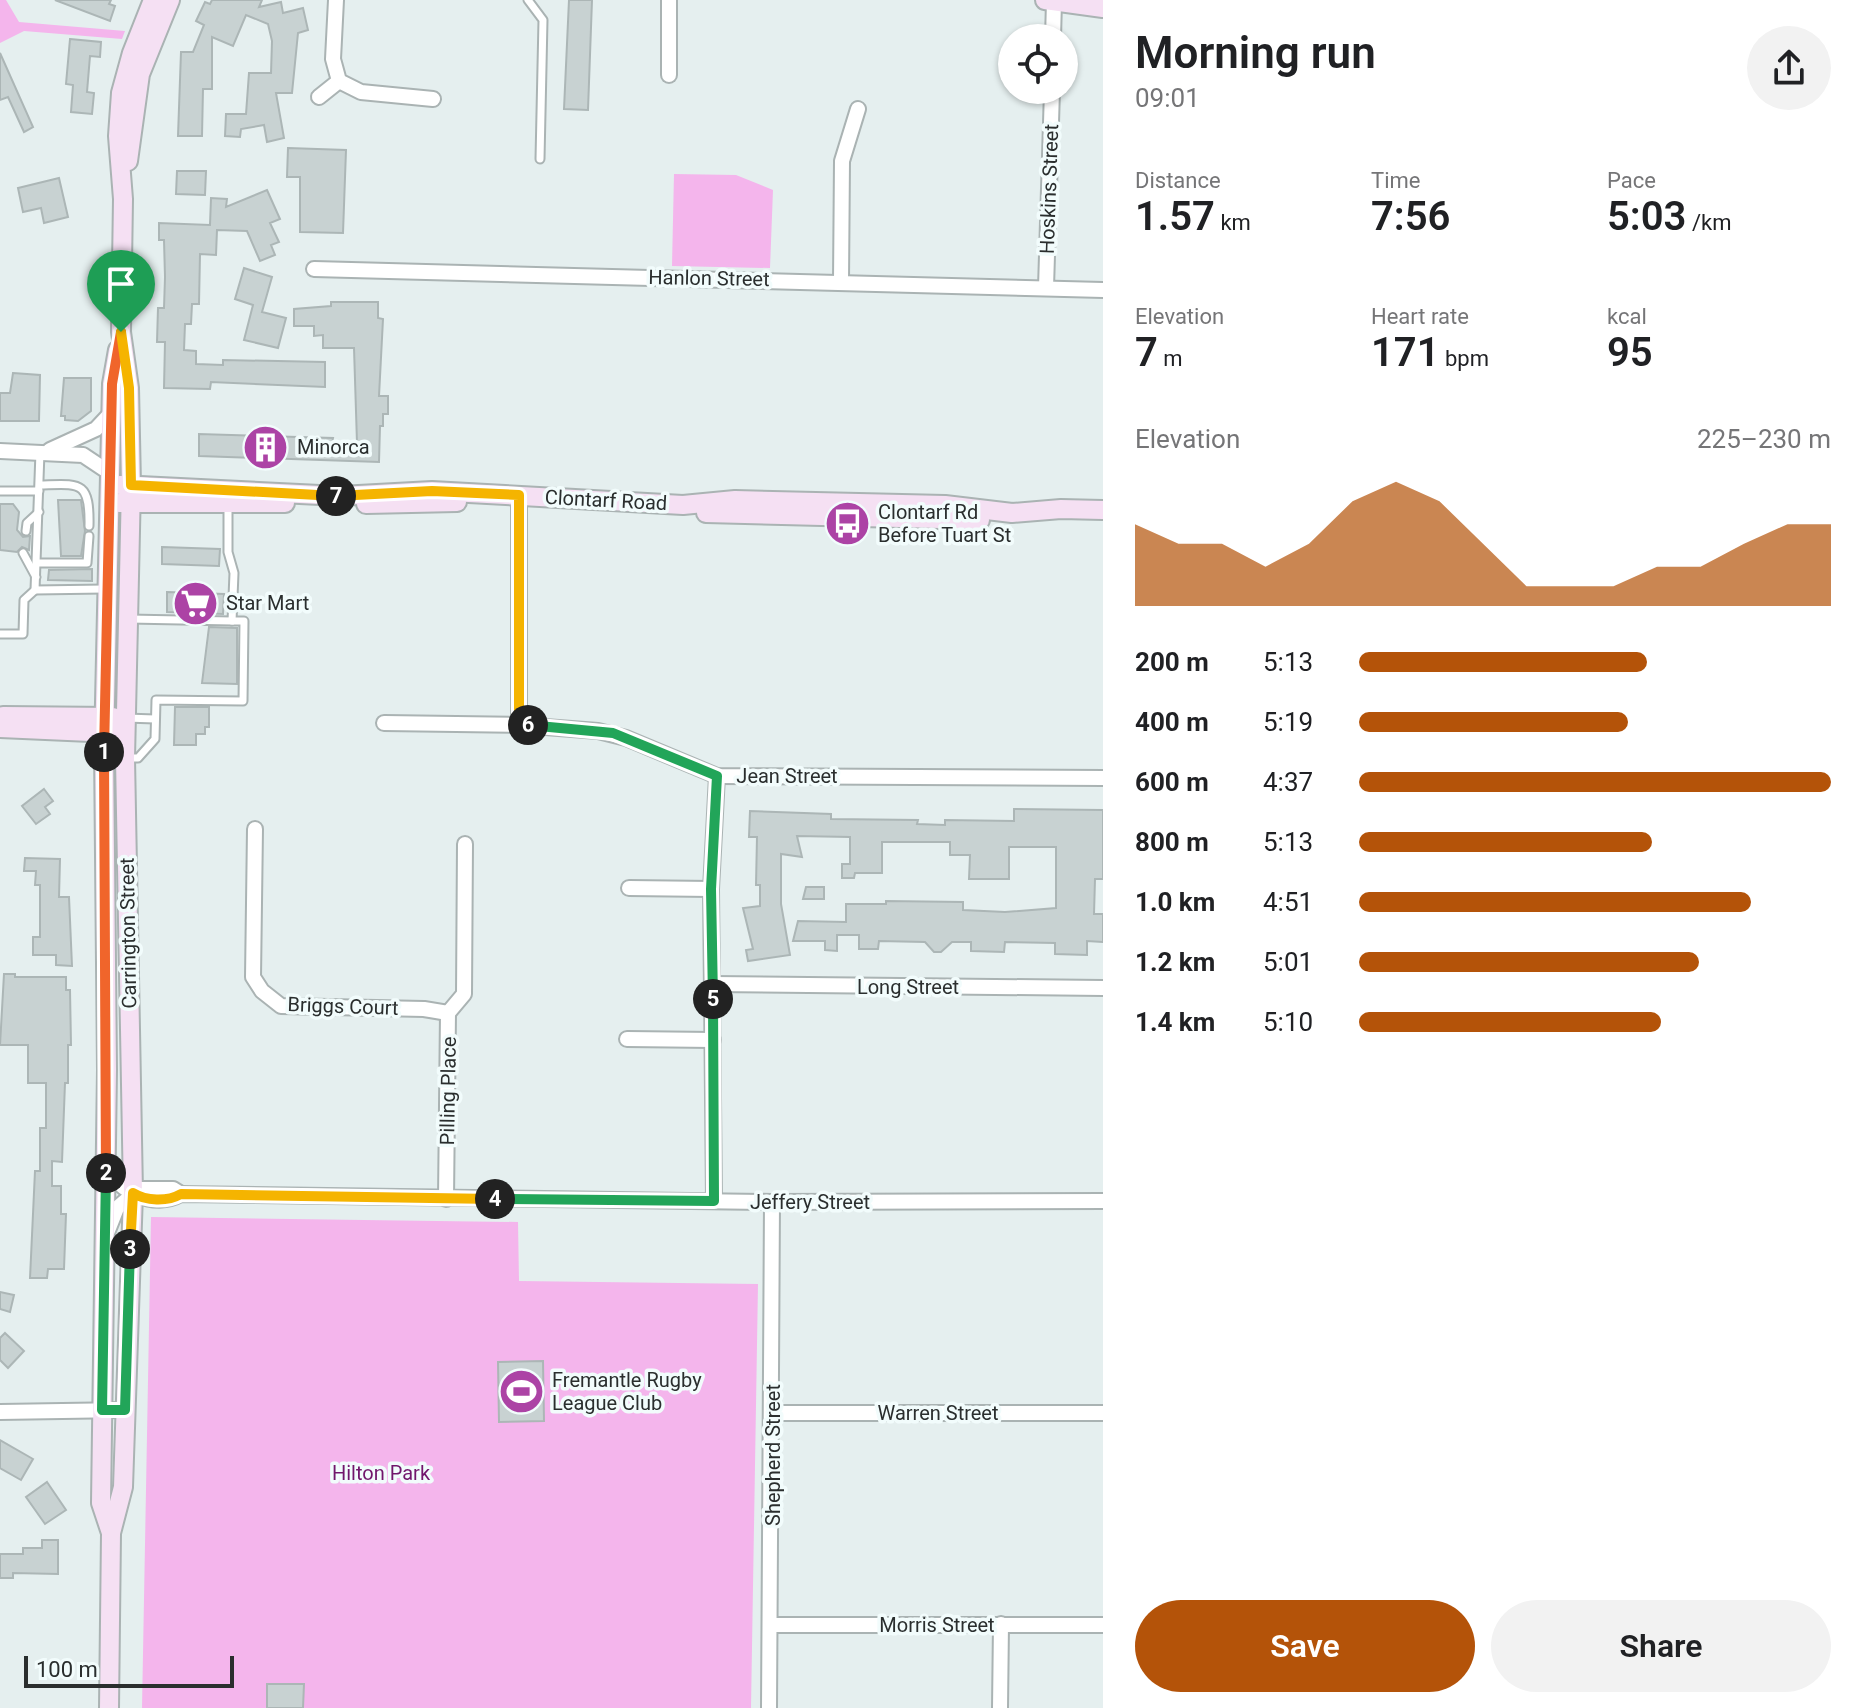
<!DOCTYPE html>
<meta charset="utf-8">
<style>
:root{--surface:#fff;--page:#f2f2f2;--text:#202124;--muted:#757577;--accent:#b45309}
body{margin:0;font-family:Roboto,sans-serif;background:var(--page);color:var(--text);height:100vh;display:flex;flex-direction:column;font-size:30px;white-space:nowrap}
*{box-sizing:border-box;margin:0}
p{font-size:26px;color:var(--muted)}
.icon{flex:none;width:44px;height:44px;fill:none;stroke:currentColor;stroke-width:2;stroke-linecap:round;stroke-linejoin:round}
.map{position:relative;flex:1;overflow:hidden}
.sheet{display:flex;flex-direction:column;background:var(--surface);width:760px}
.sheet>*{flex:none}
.tools{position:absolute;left:998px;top:24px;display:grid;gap:16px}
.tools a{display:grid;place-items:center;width:80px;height:80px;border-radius:50%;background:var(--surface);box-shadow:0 2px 6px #0004;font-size:40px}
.scale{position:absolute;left:24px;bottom:20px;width:210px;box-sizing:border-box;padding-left:8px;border:4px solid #2a2e2e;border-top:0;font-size:22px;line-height:28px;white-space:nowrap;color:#2a2e2e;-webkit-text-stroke:6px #f2fcfc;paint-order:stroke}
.pin{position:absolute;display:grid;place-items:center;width:68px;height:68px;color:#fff;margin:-82px -34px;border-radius:50% 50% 50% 0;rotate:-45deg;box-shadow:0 0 8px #0007}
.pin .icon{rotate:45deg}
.km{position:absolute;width:40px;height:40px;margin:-20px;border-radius:50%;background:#222;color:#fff;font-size:22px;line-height:40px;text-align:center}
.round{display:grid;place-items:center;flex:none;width:84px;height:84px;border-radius:42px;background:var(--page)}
.summary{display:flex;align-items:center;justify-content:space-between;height:136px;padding:0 32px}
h1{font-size:44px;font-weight:600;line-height:60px}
.figures{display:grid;grid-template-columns:repeat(3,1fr);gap:12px;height:136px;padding:8px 32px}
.figures div{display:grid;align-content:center}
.figures b{font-size:40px;font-weight:600}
.figures small{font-size:22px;font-weight:400}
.figures p{font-size:22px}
.chart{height:224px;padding:16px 32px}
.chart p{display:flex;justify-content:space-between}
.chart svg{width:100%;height:144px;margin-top:8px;fill:var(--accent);opacity:.7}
.primary-button{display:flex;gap:16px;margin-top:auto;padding:16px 32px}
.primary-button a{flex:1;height:92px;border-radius:48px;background:var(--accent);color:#fff;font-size:32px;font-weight:600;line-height:92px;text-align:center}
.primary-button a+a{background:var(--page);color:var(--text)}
ul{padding:0 32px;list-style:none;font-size:26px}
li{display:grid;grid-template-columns:128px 96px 1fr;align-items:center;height:60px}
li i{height:20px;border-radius:10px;background:var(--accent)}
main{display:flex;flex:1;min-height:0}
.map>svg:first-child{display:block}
.green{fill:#f4b5ec}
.building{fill:#c8d2d2;stroke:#acb6b6;stroke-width:2}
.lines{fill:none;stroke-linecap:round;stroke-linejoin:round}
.lane-casing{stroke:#aab3b3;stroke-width:11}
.street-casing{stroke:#aab3b3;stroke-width:18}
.secondary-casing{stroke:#aab3b3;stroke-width:22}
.lane{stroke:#fff;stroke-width:7}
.street{stroke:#fff;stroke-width:14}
.secondary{stroke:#f5e0f3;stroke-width:18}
.split-1-casing{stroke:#fff;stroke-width:16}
.split-2-casing{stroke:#fff;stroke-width:16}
.split-3-casing{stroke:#fff;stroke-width:16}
.split-4-casing{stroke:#fff;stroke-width:16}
.split-5-casing{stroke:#fff;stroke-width:16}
.split-6-casing{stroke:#fff;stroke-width:16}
.split-7-casing{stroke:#fff;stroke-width:16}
.split-8-casing{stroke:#fff;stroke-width:16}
.split-1{stroke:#f0652b;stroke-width:10}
.split-2{stroke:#f0652b;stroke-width:10}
.split-3{stroke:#22a559;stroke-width:10}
.split-4{stroke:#f5b400;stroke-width:10}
.split-5{stroke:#22a559;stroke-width:10}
.split-6{stroke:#22a559;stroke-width:10}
.split-7{stroke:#f5b400;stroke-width:10}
.split-8{stroke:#f5b400;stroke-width:10}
.labels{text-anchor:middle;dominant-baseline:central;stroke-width:7;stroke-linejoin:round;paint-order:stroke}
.street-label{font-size:20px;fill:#2a2e2e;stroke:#f2fcfc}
.poi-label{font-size:20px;fill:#2a2e2e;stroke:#f2fcfc;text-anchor:start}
.park-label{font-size:20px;fill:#71166c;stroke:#f2fcfc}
</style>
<main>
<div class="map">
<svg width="1103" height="1708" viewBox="0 0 1103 1708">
<rect width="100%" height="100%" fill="#e5efef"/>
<g class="green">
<path d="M0,0H6L19,22L125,31L122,39L24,31L0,43Z"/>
<path d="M674,174L736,175L773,190L770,268L672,266Z"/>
<path d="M151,1217L518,1222L519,1281L758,1284L751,1708H142Z"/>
</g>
<g class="building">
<path d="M55,0H111L109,4L115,6L110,21Z"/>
<path d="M212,0H262L259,7L281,2L283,13L303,8L308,30L298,33L292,93H276L284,138L267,142L264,125L241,129L240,137L225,136L226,114H246L249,73H271L272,41L268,24L246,15L233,46L212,37V89H203L202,136H178L181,52H193L204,25L196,21L205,2L210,4Z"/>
<path d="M569,0H592L588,110L564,109Z"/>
<path d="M70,39L101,42L100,57L90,56L87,92L94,93L92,114L71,112L73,85L66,84Z"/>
<path d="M0,53L33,127L24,132L8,97L0,100Z"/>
<path d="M288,148L346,150L343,233L300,232V177H287Z"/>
<path d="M177,171H206L205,195L176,194Z"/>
<path d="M59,178L68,217L44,223L41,208L23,212L18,188Z"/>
<path d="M267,190L280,219L270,223L279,242L271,245L275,255L260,261L247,231L217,230L216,255L200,254L199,304H192L191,324H185L184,350L196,351V364L223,365V360L325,362V387L211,382L210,389L164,388L165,342H157L158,308H164L165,277L164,240H159V223L210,225L211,198L227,199L226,207Z"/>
<path d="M244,268L272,277L262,312L286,318L278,348L244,340L253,305L235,299Z"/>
<path d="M331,302H378V318L383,319L379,396H388V414H383V426H380L379,462L199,456V434L333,438L332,443H357L354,348H323V335L314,336V326H294V309L331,306Z"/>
<path d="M13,373L40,375L39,421H0V393H10Z"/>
<path d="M64,378H91V411L78,421L65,420V416H61Z"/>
<path d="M58,500H81L85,531L81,556H61Z"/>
<path d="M0,504H13L19,512L17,530L23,537L30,536L29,550L22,547L17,552L0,550Z"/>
<path d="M162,547L220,549L219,566L162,564Z"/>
<path d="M92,569V581L48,580L49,570Z"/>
<path d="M167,592L224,594L223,614L167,612Z"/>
<path d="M209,627L237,628V684L202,683Z"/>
<path d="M175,707H209V727H205V734H196V745H174Z"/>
<path d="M44,789L53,801L45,807L50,814L36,824L22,806Z"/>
<path d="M1014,809L1103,810V879H1095L1094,914H1103V942L1087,941V955L1055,954V943L1005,942L1004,952L971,951V942H952L941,952H934L925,942L879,941L878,949H859V935H837V951L825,950V941H793L798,921L846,922V904H886V901L963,902V910L1005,912L1056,908V847H1009V879H969L970,855H950V842H882V873H855L854,878H842V864H850V837L797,836L802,857L781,854V904L790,955L748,961L746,950L753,949L743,908L760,906V885H756L757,837H749L750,811L831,814V819L918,820L917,824L945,825V820L1014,821Z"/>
<path d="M25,858L60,859L59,897H69L72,966L56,965V955H33V937H40V885H35L36,871H24Z"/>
<path d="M806,887H824V899H803Z"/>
<path d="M4,974H15V977H66V990H70L71,1045H68V1083H65L62,1162L52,1161V1186H61V1214H66L64,1269H48L47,1278H30L35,1171H40V1128H46V1083H28V1045H0Z"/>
<path d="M0,1292L14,1295L10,1312L0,1309Z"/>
<path d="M5,1333L24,1351L8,1368L0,1360V1338Z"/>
<path d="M543,1361L544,1421L499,1422L498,1362Z"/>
<path d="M0,1440L33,1459L21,1480L0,1468Z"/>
<path d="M47,1482L66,1510L45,1524L26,1497Z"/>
<path d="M42,1540H58V1574L13,1573V1578H0V1554H23V1548H42Z"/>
<path d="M267,1684H304L303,1708H267Z"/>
</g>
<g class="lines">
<defs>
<g id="lane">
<path d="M528,0L543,20L540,159"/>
<path d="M40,452L35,590L104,589"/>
<path d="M40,485C80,484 90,480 89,526"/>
<path d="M0,491H39"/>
<path d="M26,531L27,523L39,512"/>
<path d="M23,553L36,577"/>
<path d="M37,563H87L89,536"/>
<path d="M129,619L232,621L234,573L228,552V506"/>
<path d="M0,634H23L24,600L35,590"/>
<path d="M126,718L155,719"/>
<path d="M126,758H138L155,739L156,700L243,701L244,621H232"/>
</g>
<g id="street">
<path d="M336,0L333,59L339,81L361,92L433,99"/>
<path d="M1053,38L1054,1"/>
<path d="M669,75V0"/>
<path d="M319,97L339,81"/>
<path d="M314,269L1103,290"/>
<path d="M841,281L842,161L858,109"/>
<path d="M1046,288L1052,90"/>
<path d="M50,450L96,429L111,413"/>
<path d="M0,451L83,455L110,473"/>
<path d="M519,495V725"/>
<path d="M384,723L519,725L598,731L626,738L717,776L1103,778"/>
<path d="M255,829L253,977L262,991L281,1006L424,1009L448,1013"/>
<path d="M629,888L711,889"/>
<path d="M713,984L1103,988"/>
<path d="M627,1039L713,1040"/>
<path d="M107,1166C119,1193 154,1209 181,1194L772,1202L1103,1201"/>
<path d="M446,1199L448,1013L464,994L465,844"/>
<path d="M714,1201L711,889L717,776"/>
<path d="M107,1233L117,1208L139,1189H173L181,1194"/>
<path d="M0,1412L125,1410"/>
<path d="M773,1413H1103"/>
<path d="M771,1625H1103"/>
<path d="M769,1708L772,1202"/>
<path d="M1000,1708L1001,1624"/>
</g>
<g id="secondary">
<path d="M1045,0L1103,8"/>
<path d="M128,161L140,74L170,0"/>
<path d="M120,485L340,496L432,491L683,505L735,500L945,505L1012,513L1061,509L1103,510"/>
<path d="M119,503H285"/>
<path d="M366,504L457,502"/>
<path d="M706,513L980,520"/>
<path d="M3,716L113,717"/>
<path d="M0,728L113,733"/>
<path d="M111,1533L101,1503L107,1070L104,748L112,384L118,350"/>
<path d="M109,1708L111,1533L123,1487L133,1193L125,758L131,485L129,388L121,332L123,199L118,136L121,93L132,53L153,0"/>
</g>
</defs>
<use href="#lane" class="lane-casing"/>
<use href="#street" class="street-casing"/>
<use href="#secondary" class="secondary-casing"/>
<use href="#lane" class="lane"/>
<use href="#street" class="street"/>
<use href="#secondary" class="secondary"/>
</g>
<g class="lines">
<defs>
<path id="split-1" d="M104,752L112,384L121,332"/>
<path id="split-2" d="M104,752L106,1173"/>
<path id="split-3" d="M106,1173L102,1410H125L130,1249"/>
<path id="split-4" d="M130,1249L133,1193C146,1201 167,1202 181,1194L495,1199"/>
<path id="split-5" d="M495,1199L714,1201L713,999"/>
<path id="split-6" d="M528,725L613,733L717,776L711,889L713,999"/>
<path id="split-7" d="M336,496L432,491L519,495V725H528"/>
<path id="split-8" d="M121,332L129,388L131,485L336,496"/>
</defs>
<use href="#split-1" class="split-1-casing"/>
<use href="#split-2" class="split-2-casing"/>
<use href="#split-3" class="split-3-casing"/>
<use href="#split-4" class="split-4-casing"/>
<use href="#split-5" class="split-5-casing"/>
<use href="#split-6" class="split-6-casing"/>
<use href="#split-7" class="split-7-casing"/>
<use href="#split-8" class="split-8-casing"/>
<use href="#split-1" class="split-1"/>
<use href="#split-2" class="split-2"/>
<use href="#split-3" class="split-3"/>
<use href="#split-4" class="split-4"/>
<use href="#split-5" class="split-5"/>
<use href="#split-6" class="split-6"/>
<use href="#split-7" class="split-7"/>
<use href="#split-8" class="split-8"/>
</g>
<defs>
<symbol id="building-disc" viewBox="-11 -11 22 22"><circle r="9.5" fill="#ac43a5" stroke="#f2fcfc"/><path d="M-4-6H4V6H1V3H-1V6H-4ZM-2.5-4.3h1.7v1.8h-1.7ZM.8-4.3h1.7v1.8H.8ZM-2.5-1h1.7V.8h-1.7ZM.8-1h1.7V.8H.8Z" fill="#fff"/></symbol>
<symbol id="bus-disc" viewBox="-11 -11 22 22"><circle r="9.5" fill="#ac43a5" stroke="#f2fcfc"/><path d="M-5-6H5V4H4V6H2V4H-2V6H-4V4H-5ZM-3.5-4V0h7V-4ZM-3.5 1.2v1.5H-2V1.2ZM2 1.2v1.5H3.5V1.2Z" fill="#fff"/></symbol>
<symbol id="supermarket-disc" viewBox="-11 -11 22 22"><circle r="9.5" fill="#ac43a5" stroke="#f2fcfc"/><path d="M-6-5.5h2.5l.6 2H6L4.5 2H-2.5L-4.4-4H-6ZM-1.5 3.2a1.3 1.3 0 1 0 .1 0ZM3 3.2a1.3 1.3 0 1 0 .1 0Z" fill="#fff"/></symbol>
<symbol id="stadium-disc" viewBox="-11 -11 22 22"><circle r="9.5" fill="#ac43a5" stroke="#f2fcfc"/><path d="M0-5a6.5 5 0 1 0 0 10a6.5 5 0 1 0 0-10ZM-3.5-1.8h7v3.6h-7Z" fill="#fff"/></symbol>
</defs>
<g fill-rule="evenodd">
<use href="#building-disc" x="240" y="422" width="51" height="51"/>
<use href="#bus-disc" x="822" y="498" width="51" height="51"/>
<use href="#supermarket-disc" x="170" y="578" width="51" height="51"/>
<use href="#stadium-disc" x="496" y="1366" width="51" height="51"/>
</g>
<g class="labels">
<g class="street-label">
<text transform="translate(1049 189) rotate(-88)">Hoskins Street</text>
<text transform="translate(709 278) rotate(1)">Hanlon Street</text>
<text transform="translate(606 500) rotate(3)">Clontarf Road</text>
<text x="787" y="776">Jean Street</text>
<text transform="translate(128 933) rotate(-91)">Carrington Street</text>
<text x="908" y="987">Long Street</text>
<text transform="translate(343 1006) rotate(2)">Briggs Court</text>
<text transform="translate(448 1091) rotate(-89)">Pilling Place</text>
<text x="810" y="1202">Jeffery Street</text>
<text x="938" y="1413">Warren Street</text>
<text transform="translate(773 1455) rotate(-90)">Shepherd Street</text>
<text x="937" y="1625">Morris Street</text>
</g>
<g class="poi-label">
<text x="297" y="447">Minorca</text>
<text x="878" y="512">Clontarf Rd<tspan x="878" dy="23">Before Tuart St</tspan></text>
<text x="226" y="603">Star Mart</text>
<text x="552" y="1380">Fremantle Rugby<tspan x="552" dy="23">League Club</tspan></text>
</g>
<g class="park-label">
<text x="381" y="1473">Hilton Park</text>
</g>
</g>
</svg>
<div class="tools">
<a><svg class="icon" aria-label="locate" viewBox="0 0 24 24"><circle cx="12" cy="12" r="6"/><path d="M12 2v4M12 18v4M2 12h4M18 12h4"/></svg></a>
</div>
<div class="scale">100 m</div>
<div class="pin" style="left:121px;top:332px;background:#1e9e55"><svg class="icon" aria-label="arrive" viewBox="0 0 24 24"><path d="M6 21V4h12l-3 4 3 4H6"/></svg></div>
<b class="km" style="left:104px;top:752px">1</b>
<b class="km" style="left:106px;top:1173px">2</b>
<b class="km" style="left:130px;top:1249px">3</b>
<b class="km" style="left:495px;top:1199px">4</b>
<b class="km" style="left:713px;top:999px">5</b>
<b class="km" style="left:528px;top:725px">6</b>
<b class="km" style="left:336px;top:496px">7</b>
</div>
<section class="sheet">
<div class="summary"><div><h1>Morning run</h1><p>09:01</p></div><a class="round"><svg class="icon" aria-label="share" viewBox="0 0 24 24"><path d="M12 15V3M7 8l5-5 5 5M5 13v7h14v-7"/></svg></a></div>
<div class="figures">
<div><p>Distance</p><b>1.57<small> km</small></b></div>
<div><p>Time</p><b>7:56</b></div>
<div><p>Pace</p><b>5:03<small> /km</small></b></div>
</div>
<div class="figures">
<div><p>Elevation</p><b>7<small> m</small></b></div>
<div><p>Heart rate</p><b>171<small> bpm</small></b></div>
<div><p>kcal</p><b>95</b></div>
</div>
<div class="chart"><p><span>Elevation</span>225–230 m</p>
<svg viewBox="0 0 160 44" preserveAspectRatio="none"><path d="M0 44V19L10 25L20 25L30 32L40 25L50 12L60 6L70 12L80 25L90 38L100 38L110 38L120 32L130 32L140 25L150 19L160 19V44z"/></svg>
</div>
<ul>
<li><b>200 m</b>5:13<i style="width:61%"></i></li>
<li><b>400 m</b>5:19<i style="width:57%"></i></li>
<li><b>600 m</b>4:37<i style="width:100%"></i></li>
<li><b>800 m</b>5:13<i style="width:62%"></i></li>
<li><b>1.0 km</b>4:51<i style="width:83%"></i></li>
<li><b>1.2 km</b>5:01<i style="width:72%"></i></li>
<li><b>1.4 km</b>5:10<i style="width:64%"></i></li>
</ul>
<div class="primary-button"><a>Save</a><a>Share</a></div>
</section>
</main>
